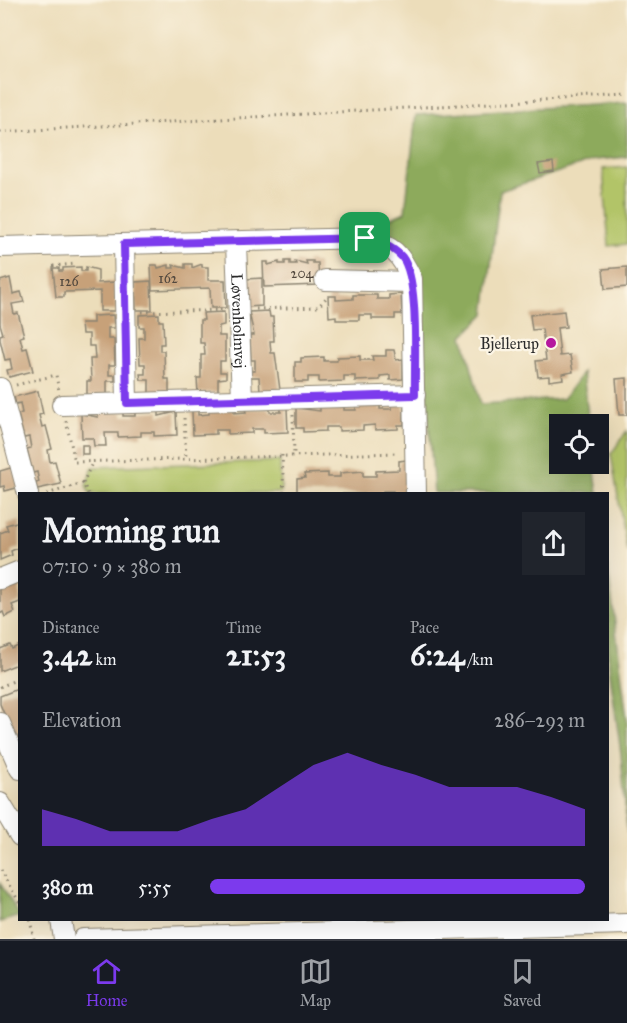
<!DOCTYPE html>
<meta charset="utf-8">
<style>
:root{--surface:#171b24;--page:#20242c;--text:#f1f3f6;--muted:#9ea1a6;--line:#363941;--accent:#7c3aed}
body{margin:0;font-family:"IM FELL Great Primer",serif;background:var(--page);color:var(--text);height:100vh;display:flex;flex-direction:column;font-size:22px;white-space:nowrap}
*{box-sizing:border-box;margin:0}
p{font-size:20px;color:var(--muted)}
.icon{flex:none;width:33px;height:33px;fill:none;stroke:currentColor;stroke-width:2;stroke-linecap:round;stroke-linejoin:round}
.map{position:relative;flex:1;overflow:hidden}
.details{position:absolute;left:18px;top:492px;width:591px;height:429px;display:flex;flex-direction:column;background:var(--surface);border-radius:0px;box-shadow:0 6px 24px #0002}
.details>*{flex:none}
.buttons{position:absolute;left:549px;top:414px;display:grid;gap:12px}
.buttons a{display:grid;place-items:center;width:60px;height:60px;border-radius:0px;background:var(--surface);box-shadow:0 6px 24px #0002;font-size:30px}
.pin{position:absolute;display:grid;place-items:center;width:51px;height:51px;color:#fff;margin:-26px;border-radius:12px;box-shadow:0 3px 9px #0006}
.round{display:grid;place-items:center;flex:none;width:63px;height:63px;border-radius:0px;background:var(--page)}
.summary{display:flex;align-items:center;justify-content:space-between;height:102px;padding:0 24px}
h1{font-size:33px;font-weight:800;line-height:45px}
.metrics{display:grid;grid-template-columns:repeat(3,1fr);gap:9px;height:102px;padding:6px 24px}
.metrics div{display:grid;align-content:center}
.metrics b{font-size:30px;font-weight:800}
.metrics small{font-size:16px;font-weight:400}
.metrics p{font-size:16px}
.chart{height:168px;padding:12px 24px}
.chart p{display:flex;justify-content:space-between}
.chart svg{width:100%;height:108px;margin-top:6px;fill:var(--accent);opacity:.7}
ul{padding:0 24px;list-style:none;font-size:20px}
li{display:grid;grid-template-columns:96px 72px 1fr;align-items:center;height:45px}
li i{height:15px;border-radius:8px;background:var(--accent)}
.menu{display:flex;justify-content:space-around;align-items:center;height:84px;border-top:2px solid var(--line);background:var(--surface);font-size:16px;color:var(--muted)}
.menu a{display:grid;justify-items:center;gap:3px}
.menu .selected{color:var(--accent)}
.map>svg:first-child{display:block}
.green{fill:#b2c467;stroke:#6e7849;stroke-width:1.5}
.forest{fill:#8daa5c;stroke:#5c6a44;stroke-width:1.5}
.building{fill:#c7a179}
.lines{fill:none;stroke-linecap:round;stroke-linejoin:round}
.minor-casing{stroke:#8c8472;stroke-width:22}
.path{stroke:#8c8472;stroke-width:3;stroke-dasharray:1.5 4.5;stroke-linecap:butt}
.minor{stroke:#fff;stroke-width:20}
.route-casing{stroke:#fff;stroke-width:12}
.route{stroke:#7c3aed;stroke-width:8}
.poi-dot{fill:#b5179e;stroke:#fcf5e5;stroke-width:2}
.labels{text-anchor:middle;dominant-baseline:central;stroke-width:4.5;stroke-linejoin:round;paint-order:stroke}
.number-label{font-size:14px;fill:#52483e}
.street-label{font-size:16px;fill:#2b2b2b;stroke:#fcf5e5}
.poi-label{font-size:16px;fill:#2b2b2b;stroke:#fcf5e5;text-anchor:end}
</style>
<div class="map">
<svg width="627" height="939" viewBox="0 0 627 939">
<rect width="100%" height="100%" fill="#fcf5e5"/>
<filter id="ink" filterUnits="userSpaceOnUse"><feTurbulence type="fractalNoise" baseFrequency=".0167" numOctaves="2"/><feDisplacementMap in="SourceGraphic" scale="12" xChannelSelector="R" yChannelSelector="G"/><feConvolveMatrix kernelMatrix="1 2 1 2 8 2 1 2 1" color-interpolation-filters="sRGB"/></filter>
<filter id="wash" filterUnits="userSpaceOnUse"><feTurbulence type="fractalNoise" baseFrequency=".008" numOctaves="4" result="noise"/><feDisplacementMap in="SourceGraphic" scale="24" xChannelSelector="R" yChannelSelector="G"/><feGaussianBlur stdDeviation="1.35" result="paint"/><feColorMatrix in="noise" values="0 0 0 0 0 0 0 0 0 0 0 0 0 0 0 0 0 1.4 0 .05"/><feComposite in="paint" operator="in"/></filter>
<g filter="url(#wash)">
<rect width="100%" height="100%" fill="#ecddba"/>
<g class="green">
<path d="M627,167V244L609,246L603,169Z"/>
<path d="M627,431V552L611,454Z"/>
<path d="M280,461L281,493L90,494L86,485L93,467Z"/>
</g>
<g class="forest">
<path d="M627,103V157L595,160L500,191L485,314L463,336L481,404L563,399L583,372L589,424H560V464H594L598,493H434L418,275L364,230L405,212L416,115Z"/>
<path d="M608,567L627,720V833L621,754L608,659Z"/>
<path d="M0,883L20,916L0,922Z"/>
</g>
<g id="blocks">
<g class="building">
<path d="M553,162L554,171L540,173L538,164Z"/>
<path d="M285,261H290V264H296L295,261L307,264L306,261H313V263H318L319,285L264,287L263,262H268V265L279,262V264H285Z"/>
<path d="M185,264H192V268L202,264V267H208V280H225L226,308H211L210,288L152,290L151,265H157L158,268L169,265V268H174L173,265L185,268Z"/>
<path d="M81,267V271H86V267L98,270V283L115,282L116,311H100V291L64,292V297H56L53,268H59V271H63V268Z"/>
<path d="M627,267V287L605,289L603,269Z"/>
<path d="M10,278L13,294L21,292L24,302L12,304L14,314L18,313L24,336L20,337L23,349L27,348L33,371L9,377L7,370L12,369L10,359L5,360L0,340V335L3,334L0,324V281Z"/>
<path d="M262,278V306L246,307V279Z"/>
<path d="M151,281L152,310H136L135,282Z"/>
<path d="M401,294L402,314H395V319H372V315H359V320H336V316L329,317L328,296H336V300L353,299V295H377V299H389V295Z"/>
<path d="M269,311L270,317H273L274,341H270L271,353H275L280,390L260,391L259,377H251V371H255V360H251L250,335H254L249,312Z"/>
<path d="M564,311L566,327L557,328L560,356L570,355L573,372L562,374L563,379L549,381V376L538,377L536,361L546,360L542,329L532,330L530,315Z"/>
<path d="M224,312V325L219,326V336H225V361H220V372H226V378L218,379V392L198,393L197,378H201V355H205L204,343H200V320H204L203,313Z"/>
<path d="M159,314V321H163L164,344H160V351H164L165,379H169V394H149V380H141L140,374H145V364H140L139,338H144V327H139V315Z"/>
<path d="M113,315L114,328H108V339H114L115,365H109V375H115V381H107V395L87,396V381H91L90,359H95L94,346H89V334H82L81,323H93V316Z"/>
<path d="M386,350H394L396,360L403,359V379L390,380V375L380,376V380L355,381V376H344V381L319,382V377H308V382H295V362H301V358L324,357V361H337V357L360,356V360H373L372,356H386Z"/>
<path d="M627,378V415H619L616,379Z"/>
<path d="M38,391L43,414L39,415L42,427L46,426L52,449L48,450L50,462L55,461L61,484L37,489L36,483L39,482L37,472L33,473L27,449L31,448L29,437L24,438L18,414L22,413L20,403L16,404L14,397Z"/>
<path d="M380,405V409H392V405H404V425H398V429L375,430V425L363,426V430L339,431V427H326V431L303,432V428H296V408L320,411V407H344V410H356V406Z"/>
<path d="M281,408H287L288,432L264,433V429H252V433L228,434V430H216V434L193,435L192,411L198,410V415L209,414V410L234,409V413L246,412L245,409H270V412H281Z"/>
<path d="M159,411V416L176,412L177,435L154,436V432H141V436L118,437V433H105L106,446H94L93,438H82L81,414L98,417V413L123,412V416H135V412Z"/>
<rect x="82" y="445" width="6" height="9"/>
<path d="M406,460L407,494H394L393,491H383V494H297V479L305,478L304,474L328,473V477H340V473L363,471V476H376V471L399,470V461Z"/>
<path d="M14,467L20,487L5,491L4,486L0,487V471Z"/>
<path d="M20,521V547L11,551L12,555L0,560V533L8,530L6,525Z"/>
<path d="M20,579V602L12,605L15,612L5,617L3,612L0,614V587Z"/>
<path d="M10,645L12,649L20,645V663L0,671V649Z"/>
<path d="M20,688V751L0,704V696Z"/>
</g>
</g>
</g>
<g filter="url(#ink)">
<use href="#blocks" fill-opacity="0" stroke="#8c8472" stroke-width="1.5"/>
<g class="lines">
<defs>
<g id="minor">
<path id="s1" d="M236,243L242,399"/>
<path d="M124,244L127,403"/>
<path d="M0,247L365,238C393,246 400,253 412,279L416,494"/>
<path d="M325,280L412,282"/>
<path d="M0,388L28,494"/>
<path d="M62,405L415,395"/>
<path d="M0,579L20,571"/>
<path d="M0,723L20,769"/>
<path d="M0,803L20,836"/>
<path d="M61,920L64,939"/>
<path d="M83,939L627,924"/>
</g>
</defs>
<use href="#minor" class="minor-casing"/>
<g class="path">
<path d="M0,132L627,95"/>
<path d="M53,266L76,264"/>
<path d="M256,309L318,307L326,298"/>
<path d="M142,312L223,310"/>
<path d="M16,385L56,375L59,391"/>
<path d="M293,415L294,455"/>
<path d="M184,418L186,458"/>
<path d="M66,421L75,462L398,453"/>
<path d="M282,455L284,494"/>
<path d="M47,494L83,483"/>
<path d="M88,494L83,483L93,461"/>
<path d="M0,687L20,678"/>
<path d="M0,870L20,903"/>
<path d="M30,920L34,939"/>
</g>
<use href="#minor" class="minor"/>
</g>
</g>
<g class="lines" filter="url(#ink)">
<defs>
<path id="route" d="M365,238C379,242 392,246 402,257C420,280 414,364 415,395L127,403L124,244Z"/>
</defs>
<use href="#route" class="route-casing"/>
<use href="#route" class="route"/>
</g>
<circle class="poi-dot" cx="551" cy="343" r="6"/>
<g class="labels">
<g class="number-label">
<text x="302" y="273">204</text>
<text x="168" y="278">162</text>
<text x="69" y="281">126</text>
</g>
<g class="street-label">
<text stroke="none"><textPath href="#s1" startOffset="78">Løvenholmvej</textPath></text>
</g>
<g class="poi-label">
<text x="539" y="343">Bjellerup</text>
</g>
</g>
</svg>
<div class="buttons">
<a><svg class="icon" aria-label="locate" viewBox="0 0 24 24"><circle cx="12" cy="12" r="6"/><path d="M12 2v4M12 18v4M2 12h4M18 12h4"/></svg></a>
</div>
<div class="pin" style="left:365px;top:238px;background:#1e9e55"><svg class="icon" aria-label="arrive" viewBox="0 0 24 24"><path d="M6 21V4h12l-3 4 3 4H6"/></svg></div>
<section class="details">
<div class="summary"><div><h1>Morning run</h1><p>07:10 · 9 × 380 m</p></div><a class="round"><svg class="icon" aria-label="share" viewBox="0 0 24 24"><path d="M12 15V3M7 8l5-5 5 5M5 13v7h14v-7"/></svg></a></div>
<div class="metrics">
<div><p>Distance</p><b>3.42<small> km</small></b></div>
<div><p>Time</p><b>21:53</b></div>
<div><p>Pace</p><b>6:24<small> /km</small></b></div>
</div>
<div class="chart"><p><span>Elevation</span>286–293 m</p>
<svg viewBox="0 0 160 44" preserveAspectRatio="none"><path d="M0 44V29L10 33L20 38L30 38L40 38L50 33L60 29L70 20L80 11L90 6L100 11L110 15L120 20L130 20L140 20L150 24L160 29V44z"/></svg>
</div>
<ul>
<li><b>380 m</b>5:55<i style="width:100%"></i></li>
</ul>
</section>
</div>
<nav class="menu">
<a class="selected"><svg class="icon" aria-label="home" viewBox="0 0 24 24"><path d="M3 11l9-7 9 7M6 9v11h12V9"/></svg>Home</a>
<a><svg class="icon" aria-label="map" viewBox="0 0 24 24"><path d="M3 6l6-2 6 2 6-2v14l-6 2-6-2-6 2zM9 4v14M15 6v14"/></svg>Map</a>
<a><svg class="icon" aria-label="saved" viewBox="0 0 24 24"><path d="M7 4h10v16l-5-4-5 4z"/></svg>Saved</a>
</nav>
